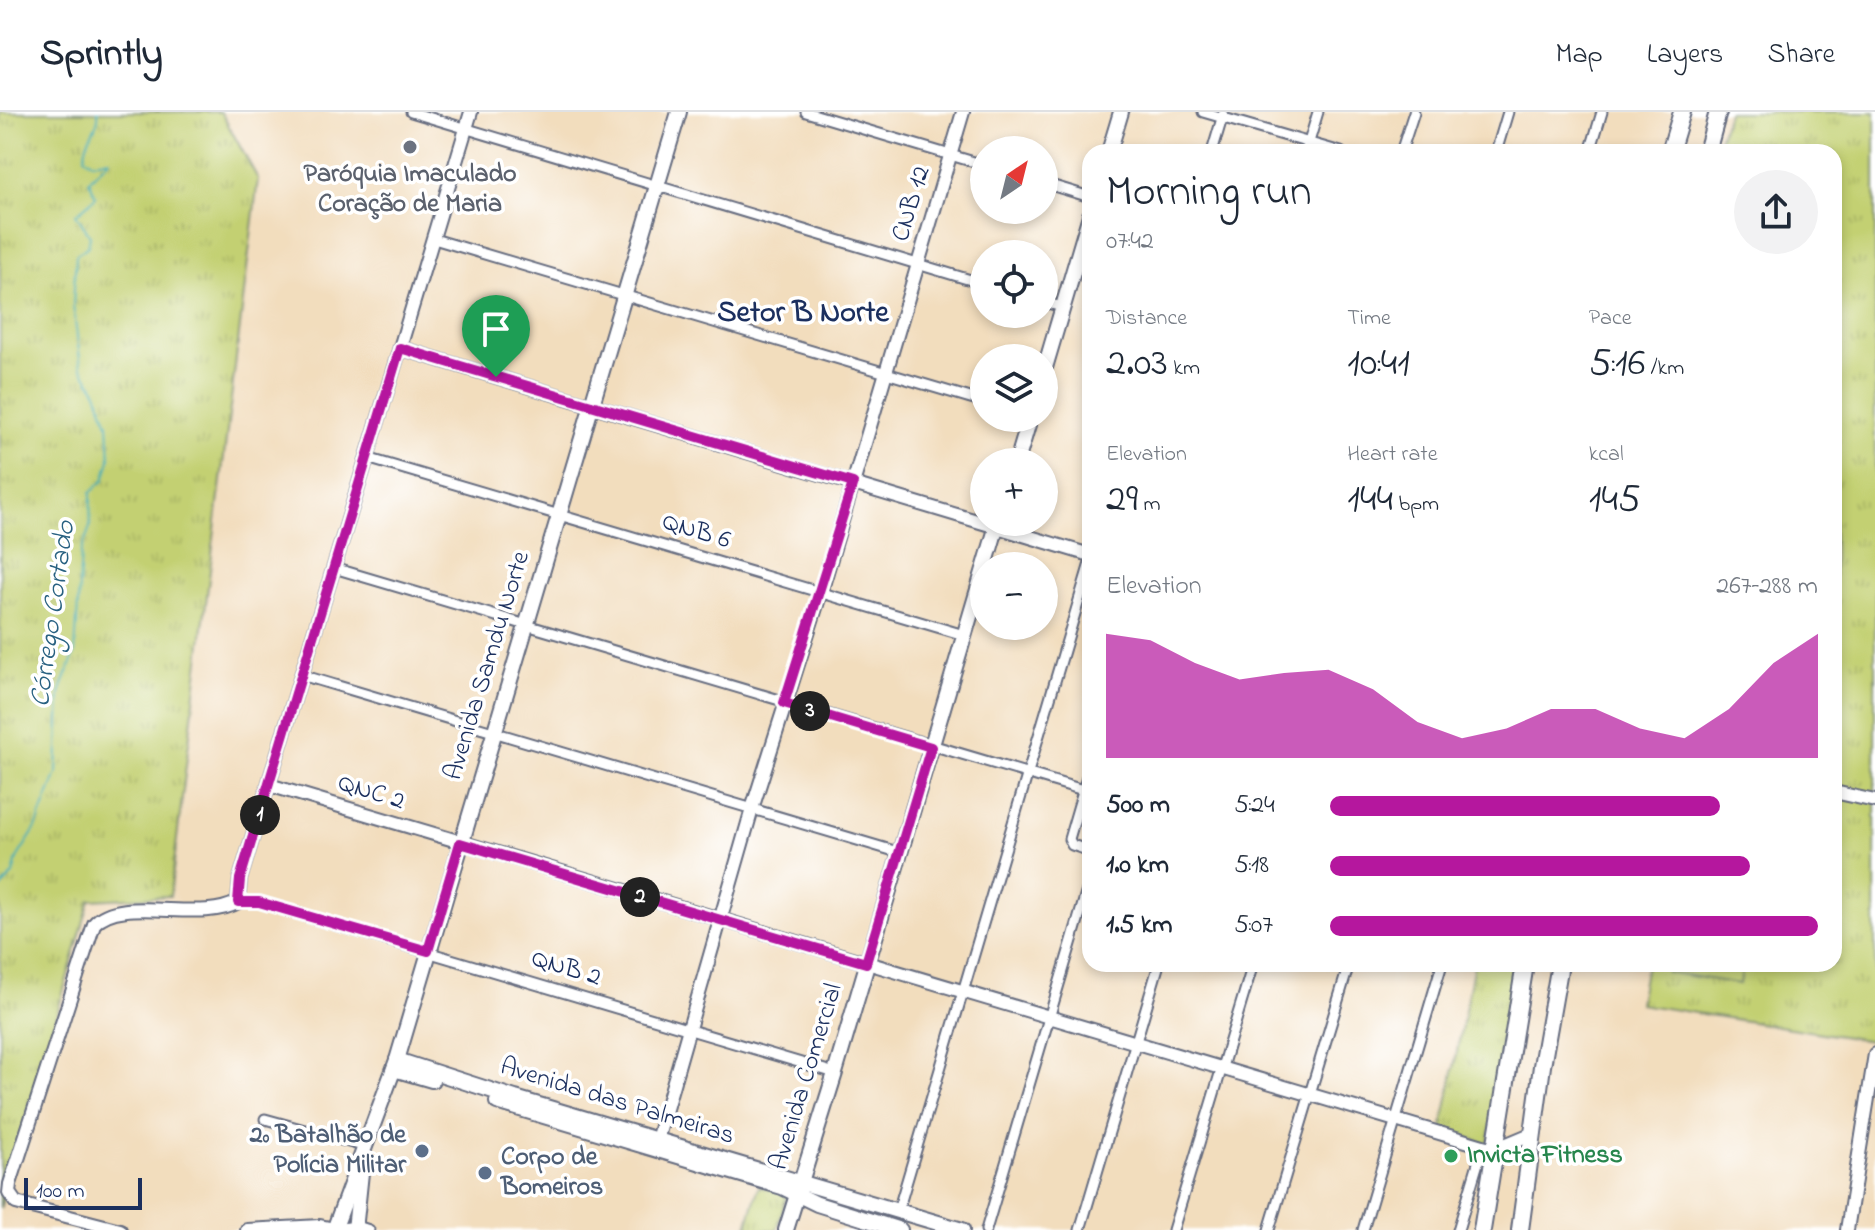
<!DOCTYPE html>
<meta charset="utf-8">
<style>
:root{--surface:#fff;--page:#f2f2f3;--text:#1f2937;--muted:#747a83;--line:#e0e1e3;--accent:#b5179e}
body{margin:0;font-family:"Indie Flower",sans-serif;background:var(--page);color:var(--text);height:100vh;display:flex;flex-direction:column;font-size:30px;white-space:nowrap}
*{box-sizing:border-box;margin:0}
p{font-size:26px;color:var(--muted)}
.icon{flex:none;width:44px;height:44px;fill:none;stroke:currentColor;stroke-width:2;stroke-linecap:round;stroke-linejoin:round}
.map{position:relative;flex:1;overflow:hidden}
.details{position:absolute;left:1082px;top:32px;width:760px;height:828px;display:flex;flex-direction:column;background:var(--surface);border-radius:24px;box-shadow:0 4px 12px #0003}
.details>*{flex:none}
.needle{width:52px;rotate:35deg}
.tools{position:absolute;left:970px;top:24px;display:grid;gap:16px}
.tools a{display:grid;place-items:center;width:88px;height:88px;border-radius:50%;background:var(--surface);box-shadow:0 4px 12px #0003;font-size:40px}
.scale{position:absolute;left:24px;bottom:20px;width:118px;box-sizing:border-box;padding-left:8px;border:4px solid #1b2f5e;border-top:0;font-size:22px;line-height:28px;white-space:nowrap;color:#1b2f5e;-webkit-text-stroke:6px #fff;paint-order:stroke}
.pin{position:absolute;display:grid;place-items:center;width:68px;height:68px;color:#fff;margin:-82px -34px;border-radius:50% 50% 50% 0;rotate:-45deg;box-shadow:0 0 8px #0007}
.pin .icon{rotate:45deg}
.km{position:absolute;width:40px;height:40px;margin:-20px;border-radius:50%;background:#222;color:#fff;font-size:22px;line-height:40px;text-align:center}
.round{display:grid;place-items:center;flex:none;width:84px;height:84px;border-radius:42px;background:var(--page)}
.head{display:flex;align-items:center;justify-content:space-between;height:136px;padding:0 24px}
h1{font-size:44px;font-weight:600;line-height:60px}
.stats{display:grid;grid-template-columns:repeat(3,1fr);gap:12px;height:136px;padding:8px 24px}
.stats div{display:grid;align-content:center}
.stats b{font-size:40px;font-weight:600}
.stats small{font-size:22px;font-weight:400}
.stats p{font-size:22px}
.chart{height:224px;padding:16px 24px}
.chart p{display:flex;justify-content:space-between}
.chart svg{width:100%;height:144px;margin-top:8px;fill:var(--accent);opacity:.7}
ul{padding:0 24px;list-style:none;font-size:26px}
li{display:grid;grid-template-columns:128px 96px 1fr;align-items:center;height:60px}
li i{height:20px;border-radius:10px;background:var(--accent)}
header{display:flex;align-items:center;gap:48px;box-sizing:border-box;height:112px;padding:0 40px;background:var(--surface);border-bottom:2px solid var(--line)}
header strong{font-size:38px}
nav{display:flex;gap:44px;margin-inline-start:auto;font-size:28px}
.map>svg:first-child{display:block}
.park{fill:url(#park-tufts);stroke:#6f8068;stroke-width:2}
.pitch{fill:#c3d072;stroke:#6f8068;stroke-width:2}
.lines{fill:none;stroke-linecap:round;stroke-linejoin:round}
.stream{stroke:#3cadb5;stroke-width:2}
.minor-casing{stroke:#666c7f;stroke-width:13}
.tertiary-casing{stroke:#666c7f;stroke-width:16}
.secondary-casing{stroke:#666c7f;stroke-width:18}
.trunk-casing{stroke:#666c7f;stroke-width:20}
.minor{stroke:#fff;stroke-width:9}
.tertiary{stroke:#fff;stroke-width:12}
.secondary{stroke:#fff;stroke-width:14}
.trunk{stroke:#fff;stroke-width:16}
.route-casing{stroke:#fff;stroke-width:16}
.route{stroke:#b5179e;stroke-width:10}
.worship-dot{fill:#6b7280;stroke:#fff;stroke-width:3}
.service-dot{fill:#5c6f8a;stroke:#fff;stroke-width:3}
.leisure-dot{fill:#2e9e5b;stroke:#fff;stroke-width:3}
.labels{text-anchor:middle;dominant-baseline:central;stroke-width:7;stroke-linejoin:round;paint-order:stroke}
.worship-label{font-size:26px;font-weight:bold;fill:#5b616d;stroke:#fff}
.street-label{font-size:26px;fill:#1b2f5e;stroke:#fff}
.service-label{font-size:26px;font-weight:bold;fill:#4e5e75;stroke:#fff;text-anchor:end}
.leisure-label{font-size:26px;font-weight:bold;fill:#27864d;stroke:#fff;text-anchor:start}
.water-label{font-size:28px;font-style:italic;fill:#286181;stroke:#fff}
.quarter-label{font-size:30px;font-weight:bold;fill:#1b2f5e;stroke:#fff}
</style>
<header>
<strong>Sprintly</strong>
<nav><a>Map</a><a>Layers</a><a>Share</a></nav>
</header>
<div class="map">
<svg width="1875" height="1118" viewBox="0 0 1875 1118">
<defs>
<pattern id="park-tufts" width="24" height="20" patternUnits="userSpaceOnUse" patternTransform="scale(2)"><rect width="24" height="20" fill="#c3d072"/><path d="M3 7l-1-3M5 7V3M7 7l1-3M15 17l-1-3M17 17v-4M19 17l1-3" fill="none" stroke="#a7b365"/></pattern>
</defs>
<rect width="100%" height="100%" fill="#fff"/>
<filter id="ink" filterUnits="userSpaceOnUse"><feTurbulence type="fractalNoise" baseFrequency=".0125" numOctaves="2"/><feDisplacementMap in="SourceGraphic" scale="16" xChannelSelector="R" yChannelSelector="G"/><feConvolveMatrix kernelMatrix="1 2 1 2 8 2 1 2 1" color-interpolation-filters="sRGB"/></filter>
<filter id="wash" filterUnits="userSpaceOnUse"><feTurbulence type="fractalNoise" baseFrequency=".006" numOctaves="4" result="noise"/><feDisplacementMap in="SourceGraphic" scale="32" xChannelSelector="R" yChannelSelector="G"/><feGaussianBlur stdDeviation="1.8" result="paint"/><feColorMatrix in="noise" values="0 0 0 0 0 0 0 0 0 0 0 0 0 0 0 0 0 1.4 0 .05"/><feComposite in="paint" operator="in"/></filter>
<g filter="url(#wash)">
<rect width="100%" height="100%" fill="#f2ddbd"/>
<g class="park">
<path d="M0,0H221L258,67L170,784L90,788L0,1097Z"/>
<path d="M1728,0H1875V913L1872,929L1639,892L1646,852H1834V40H1715Z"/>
<path d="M1474,852H1515L1488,1032L1442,1017Z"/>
<path d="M759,1074L787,1083L777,1118H746Z"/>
</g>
<path class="pitch" d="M1668,852H1743L1740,872L1666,860Z"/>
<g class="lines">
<path class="stream" d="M0,778L13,762L17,746L36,716L57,661L60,581L75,541L81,440L90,415L91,380L104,368L110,348L108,312L97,280L81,255L73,193L76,143L88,134L90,124L76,102L96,85L89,68L110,47L92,50L85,45C85,23 100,17 98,0"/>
</g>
</g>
<g filter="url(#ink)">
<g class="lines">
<defs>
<g id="minor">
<path d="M411,0L984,172"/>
<path d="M806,0L984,53"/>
<path d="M1203,0L1341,40"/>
<path d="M1212,40L1223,3"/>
<path d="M1306,40L1318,0"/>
<path d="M1401,40L1414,0"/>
<path d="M1496,40L1508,0"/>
<path d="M1590,40L1602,0"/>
<path d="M1044,71L1090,85"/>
<path d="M434,127L984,290"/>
<path d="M1044,190L1062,195"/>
<path d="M367,346L964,523"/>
<path d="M334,456L1090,680"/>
<path d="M301,563L901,741"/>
<path d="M1090,655L1069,727L1072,733L1090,739"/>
<path d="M238,790H259L835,961"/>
<path d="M265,1007L363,1034"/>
<path d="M898,1099L1090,451"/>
<path d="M334,1117L357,1114L369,1118"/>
<path d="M986,1118L1090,768"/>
<path d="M1080,1118L1159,852"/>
<path d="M1173,1118L1253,852"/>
<path d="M1269,1118L1349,852"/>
<path d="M1363,1118L1442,852"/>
<path d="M1458,1118L1483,1034"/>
</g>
<g id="tertiary">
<path d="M400,236L1090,443"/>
<path d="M269,673L1483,1034L1495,1037L1533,1021"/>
<path d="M1834,680L1875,689"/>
<path d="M655,1035L752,697L821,480L963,0"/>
<path d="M120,1118L16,1091L9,1081L10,1072L94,812C120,781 201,812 238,790L240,767L471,0"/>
<path d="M247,1118L320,1114L334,1117"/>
<path d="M1847,1118L1875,942"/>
</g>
<g id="secondary">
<path d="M1109,40L1121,0"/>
<path d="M1044,259L1090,103"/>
<path d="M1017,350L1030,306"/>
<path d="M985,454L998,410"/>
<path d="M397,948L515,986L962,1118"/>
<path d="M394,957L432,968"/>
<path d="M497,990L782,1075L817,1092L900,1118"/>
<path d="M334,1118L397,948L679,0"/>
<path d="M355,1118L362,1051"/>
<path d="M786,1118L835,961L984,457"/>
</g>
<g id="trunk">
<path d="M1670,40L1682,0"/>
<path d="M1707,40L1718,0"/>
<path d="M1482,1118L1525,852"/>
<path d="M1520,1118L1542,954L1560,852"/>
</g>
</defs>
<use href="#minor" class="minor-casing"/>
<use href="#tertiary" class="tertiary-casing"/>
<use href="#secondary" class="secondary-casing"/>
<use href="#trunk" class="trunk-casing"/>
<use href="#minor" class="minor"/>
<use href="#tertiary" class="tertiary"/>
<use href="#secondary" class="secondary"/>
<use href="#trunk" class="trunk"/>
</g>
</g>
<g class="lines" filter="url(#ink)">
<defs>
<path id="route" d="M400,236L853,371L784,591L931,635L866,851L460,731L428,839L259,790H238L240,767Z"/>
</defs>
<use href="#route" class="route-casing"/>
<use href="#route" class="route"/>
</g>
<circle class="worship-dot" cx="410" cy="35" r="8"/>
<g class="service-dot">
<circle cx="422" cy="1039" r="8"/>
<circle cx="485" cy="1061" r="8"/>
</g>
<circle class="leisure-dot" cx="1451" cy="1044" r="8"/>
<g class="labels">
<g class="worship-label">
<text x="410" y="63">Paróquia Imaculado<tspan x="410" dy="30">Coração de Maria</tspan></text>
</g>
<g class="street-label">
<text transform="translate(912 92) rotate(-73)">CNB 12</text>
<text transform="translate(696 420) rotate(17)">QNB 6</text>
<text transform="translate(488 554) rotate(-73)">Avenida Samdu Norte</text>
<text transform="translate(371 681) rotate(17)">QNC 2</text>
<text transform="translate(566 857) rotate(17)">QNB 2</text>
<text transform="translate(807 965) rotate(-73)">Avenida Comercial</text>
<text transform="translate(617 990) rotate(17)">Avenida das Palmeiras</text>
</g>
<g class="service-label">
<text x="406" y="1024">2º Batalhão de<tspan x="406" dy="30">Polícia Militar</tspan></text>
<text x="501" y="1046" text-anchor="start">Corpo de<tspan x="501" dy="30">Bomeiros</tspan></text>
</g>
<g class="leisure-label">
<text x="1467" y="1044">Invicta Fitness</text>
</g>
<g class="water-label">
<text transform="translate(54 502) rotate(-82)">Córrego Cortado</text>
</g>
<g class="quarter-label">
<text x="803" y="202">Setor B Norte</text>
</g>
</g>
</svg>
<div class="tools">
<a><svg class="needle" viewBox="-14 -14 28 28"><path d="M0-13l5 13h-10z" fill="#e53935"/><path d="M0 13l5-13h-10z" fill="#747a83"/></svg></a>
<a><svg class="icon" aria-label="locate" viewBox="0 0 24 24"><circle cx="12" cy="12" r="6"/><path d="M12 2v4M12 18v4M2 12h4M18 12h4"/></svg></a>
<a><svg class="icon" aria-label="layers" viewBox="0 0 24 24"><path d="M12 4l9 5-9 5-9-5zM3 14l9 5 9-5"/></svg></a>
<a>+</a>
<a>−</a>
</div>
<div class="scale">100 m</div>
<div class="pin" style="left:496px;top:265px;background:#1e9e55"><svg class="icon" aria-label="arrive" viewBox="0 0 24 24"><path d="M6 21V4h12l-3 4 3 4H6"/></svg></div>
<b class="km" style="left:260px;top:703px">1</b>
<b class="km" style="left:640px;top:785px">2</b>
<b class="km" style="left:810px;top:599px">3</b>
<section class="details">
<div class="head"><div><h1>Morning run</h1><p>07:42</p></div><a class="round"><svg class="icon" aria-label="share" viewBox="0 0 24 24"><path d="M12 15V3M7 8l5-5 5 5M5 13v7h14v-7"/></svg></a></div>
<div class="stats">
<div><p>Distance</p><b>2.03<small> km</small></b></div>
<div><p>Time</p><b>10:41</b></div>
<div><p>Pace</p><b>5:16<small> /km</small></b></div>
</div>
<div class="stats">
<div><p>Elevation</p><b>29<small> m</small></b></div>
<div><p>Heart rate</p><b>144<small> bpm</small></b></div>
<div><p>kcal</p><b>145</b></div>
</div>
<div class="chart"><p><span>Elevation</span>267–288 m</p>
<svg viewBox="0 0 160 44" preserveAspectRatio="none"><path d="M0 44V6L10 8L20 15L30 20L40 18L50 17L60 23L70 33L80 38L90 35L100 29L110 29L120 35L130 38L140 29L150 15L160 6V44z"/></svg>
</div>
<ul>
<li><b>500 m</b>5:24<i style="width:80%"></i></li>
<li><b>1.0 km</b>5:18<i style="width:86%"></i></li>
<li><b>1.5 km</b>5:07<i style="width:100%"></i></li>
</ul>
</section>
</div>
